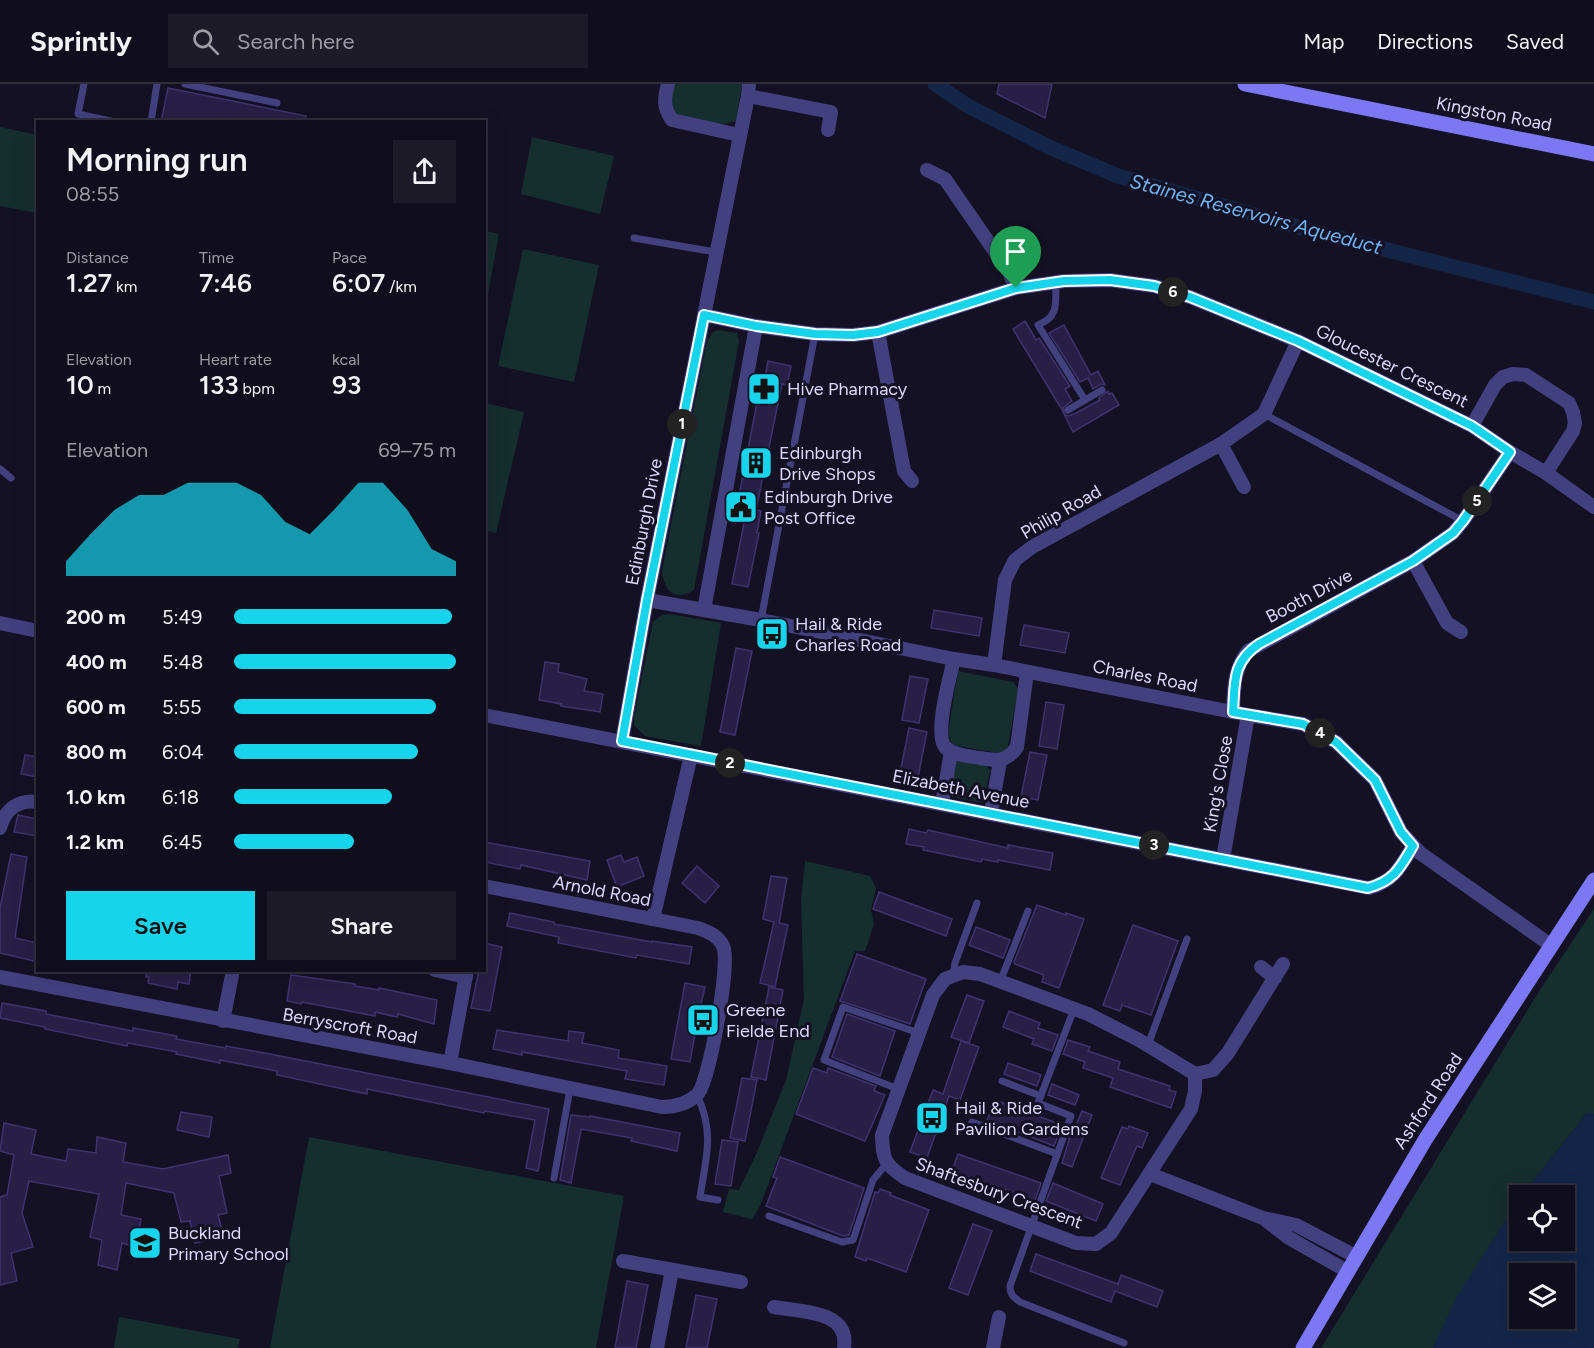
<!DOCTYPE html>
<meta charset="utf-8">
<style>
:root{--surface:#100d1c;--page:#1e1b29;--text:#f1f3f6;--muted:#9c9ca3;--line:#302d3b;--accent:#15d4ec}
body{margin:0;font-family:Figtree,sans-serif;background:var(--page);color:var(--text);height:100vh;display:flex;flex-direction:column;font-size:22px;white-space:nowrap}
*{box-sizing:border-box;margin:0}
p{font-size:20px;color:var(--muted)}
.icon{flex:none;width:33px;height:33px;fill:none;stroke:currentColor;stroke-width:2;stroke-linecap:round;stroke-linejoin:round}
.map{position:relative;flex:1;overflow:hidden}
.panel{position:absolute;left:36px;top:36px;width:450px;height:852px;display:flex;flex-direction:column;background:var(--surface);border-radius:0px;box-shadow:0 6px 24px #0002,0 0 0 2px var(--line)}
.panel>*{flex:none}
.tools{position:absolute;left:1509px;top:1101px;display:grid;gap:12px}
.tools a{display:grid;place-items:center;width:66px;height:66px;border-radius:0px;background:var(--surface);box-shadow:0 6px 24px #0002,0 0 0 2px var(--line);font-size:30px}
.pin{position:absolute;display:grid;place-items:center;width:51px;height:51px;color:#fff;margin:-62px -26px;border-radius:50% 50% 50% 0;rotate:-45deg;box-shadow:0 0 6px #0007}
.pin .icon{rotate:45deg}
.km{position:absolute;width:30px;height:30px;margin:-15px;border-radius:50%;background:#222;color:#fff;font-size:16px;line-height:30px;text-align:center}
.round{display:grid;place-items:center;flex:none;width:63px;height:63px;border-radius:0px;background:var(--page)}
.headline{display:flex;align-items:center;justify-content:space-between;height:102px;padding:0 30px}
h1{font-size:33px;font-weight:600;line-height:45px}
.metrics{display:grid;grid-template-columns:repeat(3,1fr);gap:9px;height:102px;padding:6px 30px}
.metrics div{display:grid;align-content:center}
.metrics b{font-size:26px;font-weight:600}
.metrics small{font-size:16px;font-weight:400}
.metrics p{font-size:16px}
.chart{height:168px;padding:12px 30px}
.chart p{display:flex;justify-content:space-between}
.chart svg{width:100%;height:108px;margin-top:6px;fill:var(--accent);opacity:.7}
.primary-button{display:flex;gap:12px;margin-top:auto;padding:12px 30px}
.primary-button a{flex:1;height:69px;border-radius:0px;background:var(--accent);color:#111;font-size:24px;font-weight:600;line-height:69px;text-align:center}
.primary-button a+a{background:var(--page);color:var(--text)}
ul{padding:0 30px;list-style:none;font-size:20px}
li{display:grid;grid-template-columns:96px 72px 1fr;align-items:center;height:45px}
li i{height:15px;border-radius:8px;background:var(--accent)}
header{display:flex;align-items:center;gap:36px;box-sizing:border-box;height:84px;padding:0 30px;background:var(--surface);border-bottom:2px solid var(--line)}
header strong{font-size:28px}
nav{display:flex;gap:33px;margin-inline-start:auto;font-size:21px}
.search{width:420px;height:54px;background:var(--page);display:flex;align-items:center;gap:15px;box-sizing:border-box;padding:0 21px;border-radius:0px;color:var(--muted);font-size:22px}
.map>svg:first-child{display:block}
.green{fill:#152f2e}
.water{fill:#132648;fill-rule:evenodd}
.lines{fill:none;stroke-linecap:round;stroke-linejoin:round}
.canal{stroke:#132648;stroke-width:15}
.building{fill:#271f45;stroke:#3f336f;stroke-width:1.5}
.lane{stroke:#434080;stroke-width:7}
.street{stroke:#434080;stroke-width:14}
.secondary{stroke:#7c78f4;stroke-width:15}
.route-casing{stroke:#fff;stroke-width:12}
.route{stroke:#15d4ec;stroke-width:8}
.labels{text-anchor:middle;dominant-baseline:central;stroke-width:6;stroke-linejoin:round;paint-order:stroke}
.street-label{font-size:18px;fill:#ddd9fc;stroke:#151125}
.poi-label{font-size:18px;fill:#ddd9fc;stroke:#151125;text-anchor:start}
.water-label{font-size:20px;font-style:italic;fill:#6fb5f3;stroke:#151125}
</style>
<header>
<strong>Sprintly</strong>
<div class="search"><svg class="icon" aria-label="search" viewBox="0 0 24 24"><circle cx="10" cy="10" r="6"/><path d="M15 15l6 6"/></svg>Search here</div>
<nav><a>Map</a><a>Directions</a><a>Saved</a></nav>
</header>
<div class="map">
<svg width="1594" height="1264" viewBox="0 0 1594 1264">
<rect width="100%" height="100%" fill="#151125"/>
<g class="green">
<path d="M675,0H742L736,37C717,44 697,37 678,33L670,21Z"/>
<path d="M0,43L37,51V129L0,122Z"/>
<path d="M532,53L614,72L600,130L521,110Z"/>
<path d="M485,147L499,150L485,226L484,147Z"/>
<path d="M523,165L599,181L574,298L498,282Z"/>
<path d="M719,246L737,249L739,257L694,506C675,518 664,507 662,487L707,257L713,248Z"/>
<path d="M485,319L524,328L496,449L485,446Z"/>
<path d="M670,530L721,539L701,662L645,652L634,641V633L653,538L662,531Z"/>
<path d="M958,587L1013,598L1018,605L1008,662L1005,668L999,669L952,661L948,649Z"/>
<path d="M958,677L987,682L990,687L983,719L952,713L951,710L955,679Z"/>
<path d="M805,777L870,792L876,804L871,826L874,840L865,867H855L760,1122L752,1135L723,1128L729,1105L739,1106L758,1066L786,996L804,915L801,816Z"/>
<path d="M1594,825V1030L1587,1029L1522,1111L1520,1112L1519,1115L1433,1264H1321L1538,909Z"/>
<path d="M309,1053L624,1112L596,1264H270Z"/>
<path d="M119,1233L240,1255L238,1264H114Z"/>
</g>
<path class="water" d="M1587,1029L1594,1030V1264H1433L1456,1214L1519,1115L1520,1156H1564V1112L1522,1111ZM1520,1190H1564V1234H1520Z"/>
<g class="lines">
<path class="canal" d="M935,0L968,22L1049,63L1118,92L1308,146L1594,218"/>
</g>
<g class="building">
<path d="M999,0H1052L1045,34L997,10Z"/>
<path d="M168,4L306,32L305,38H161Z"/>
<path d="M1025,237L1036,256L1039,254L1070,302L1065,305L1072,317L1063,324L1065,331L1069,332L1078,328L1100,316L1099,314L1108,307L1109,310L1112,309L1119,321L1073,348L1061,324L1013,245Z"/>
<path d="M1064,241L1091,291L1098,287L1105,301L1101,300L1093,305L1088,294L1080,298L1049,249Z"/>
<path d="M768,277L791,282L787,301L782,300L756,426L761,427L757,449H759L748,503L732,500L744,439L731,437L734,421L737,422L762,293L765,294Z"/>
<path d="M934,526L982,534L979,552L931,544Z"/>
<path d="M1024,541L1069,549L1065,569L1020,561Z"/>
<path d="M736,564L752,567L735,651L720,648Z"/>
<path d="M545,578L559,580L558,588L587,595L584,607L603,610L600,628L561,622V620L539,616Z"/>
<path d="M910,592L928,595L919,639L902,636Z"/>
<path d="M1046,618L1064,621L1057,665L1039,662Z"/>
<path d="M909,644L927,648L918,693L900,689Z"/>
<path d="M1030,668L1047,671L1038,716L1021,713Z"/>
<path d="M25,671L38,673V693L21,690Z"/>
<path d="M18,731L38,735V752L14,748Z"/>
<path d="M909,745L926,749L928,746L1008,764V761L1053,769L1050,786L998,776V778L982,775L981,778L923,766L924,763L906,760Z"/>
<path d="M484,758L590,777L587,796L521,781L520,785L484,778Z"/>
<path d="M11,770L27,773L15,854L38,859V878L0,869V824Z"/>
<path d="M621,771L624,778L637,773L644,792L617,803L607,776Z"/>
<path d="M697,782L719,802L705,819L682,799Z"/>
<path d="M771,792L787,794L779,839L788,841L775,903L760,899L774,838L763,835Z"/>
<path d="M879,808L952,835L946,852L873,825Z"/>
<path d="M1037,821L1066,831V829L1084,835L1059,904L1042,898L1044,891L1015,880L1014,878Z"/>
<path d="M510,829L554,838V840L652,858V857L692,863L689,880L637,871L636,874L558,859L559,853L507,842Z"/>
<path d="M1133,841L1178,857L1151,931L1122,921L1120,927L1103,921Z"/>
<path d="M976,843L1010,856L1003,874L969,861Z"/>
<path d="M484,859L502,863L490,927L471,924L479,886H484Z"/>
<path d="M857,870L926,895L910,940L840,917Z"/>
<path d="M147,886H191L189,900L178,898L177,905L148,899L149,893H146Z"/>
<path d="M291,891L355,900V902L379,906V904L437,916L434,940L398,930L397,933L375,928V932L302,918L301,920L287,917Z"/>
<path d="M685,899L705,903L698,933L690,978L671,975Z"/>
<path d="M769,903L783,906L766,996L751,993Z"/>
<path d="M967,911L984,917L969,959L951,953Z"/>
<path d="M2,919L46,927V930L133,947V944L177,952L176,955L225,964L226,962L270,970L549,1025L538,1087L526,1084L535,1036L485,1027L484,1029L367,1005V1010L277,991V987L220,976V979L176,970L177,968L128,959L127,962L45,945V943L0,934Z"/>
<path d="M1009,927L1040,939L1038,944L1058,951L1052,967L1032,960L1034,955L1003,943Z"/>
<path d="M847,930L895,947L880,992L832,973Z"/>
<path d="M497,946L568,957L569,947L584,949L582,959L619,966L618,974L667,982L664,1001L625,995L627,987L522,968V971L493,965Z"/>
<path d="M1068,956L1090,963L1088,967L1120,978L1118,985L1170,1002L1169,1006L1176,1008L1171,1024L1110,1003L1113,994L1083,984L1085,978L1063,970Z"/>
<path d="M961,957L979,963L960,1016L949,1012L927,1074L910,1068L933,1006L943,1010Z"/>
<path d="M1008,979L1041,991L1037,1002L1004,990Z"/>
<path d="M813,984L827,989L828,984L876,1002L874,1007L885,1011L865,1057L796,1030Z"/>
<path d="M742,994L757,996L745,1057L730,1054Z"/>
<path d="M1052,1000L1079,1011L1075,1021L1048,1011Z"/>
<path d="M995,1016L1062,1041L1054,1062L987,1036Z"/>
<path d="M1082,1027L1092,1031L1072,1083L1062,1079L1072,1046H1074Z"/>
<path d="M181,1028L212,1033L209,1053L177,1046Z"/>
<path d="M571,1031L590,1033V1032L680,1049L677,1067L631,1057L632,1054L581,1045L571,1099L560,1096Z"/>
<path d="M4,1039L36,1046L31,1070L66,1077L68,1065L96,1069L97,1053L126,1059L123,1078L163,1085L228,1071L231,1089L219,1092L227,1129L218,1131L224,1153L195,1159L190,1137L181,1138L174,1109L126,1099L121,1131L141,1135L136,1163L122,1159L117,1186L98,1181L102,1156L90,1153L99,1110L29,1097L22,1129L33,1163L11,1169L17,1197L0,1201V1113L7,1111L14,1071L0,1067Z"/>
<path d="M1129,1042L1148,1049L1142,1064L1137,1062L1120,1101L1101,1094L1122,1043L1128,1045Z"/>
<path d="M722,1056L738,1058L731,1102L715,1100Z"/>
<path d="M958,1070L1041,1099L1035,1116L952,1087Z"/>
<path d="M780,1073L864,1104L849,1151L843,1152L766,1122L777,1094L773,1093Z"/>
<path d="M1053,1099L1103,1120L1096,1137L1046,1117Z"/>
<path d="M880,1105L891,1109L890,1111L929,1126L906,1188L867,1174L866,1177L855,1173L875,1108L878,1109Z"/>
<path d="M973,1140L992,1147L968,1211L949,1204Z"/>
<path d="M1036,1170L1118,1200L1121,1191L1163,1207L1157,1223L1115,1207L1111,1218L1030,1187Z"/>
<path d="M627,1197L648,1201L636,1264H615Z"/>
<path d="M696,1211L717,1215L707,1264H686Z"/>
</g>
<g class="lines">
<g class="lane">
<path d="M84,0L78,30L115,38"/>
<path d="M185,0L277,19"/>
<path d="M151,38L157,0"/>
<path d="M634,154L715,168"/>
<path d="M1056,198C1055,219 1060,232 1038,241L1085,316L1102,306"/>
<path d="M1068,326L1085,316"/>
<path d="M1264,330L1463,437"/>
<path d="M0,385L11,394"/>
<path d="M761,536L815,250"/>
<path d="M953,892L955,879L977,819"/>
<path d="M1000,898L1028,827"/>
<path d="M1074,925L1038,1019L1071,1032L1010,1202C1010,1210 1013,1213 1020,1218L1124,1259"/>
<path d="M1148,961L1187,855"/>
<path d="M1002,997L1041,1012"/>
<path d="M898,1005L824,976L843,923L919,949"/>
<path d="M697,1011C715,1049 706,1073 700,1113L718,1116"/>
<path d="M972,1038L1057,1070"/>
<path d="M554,1094L570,1005"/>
<path d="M769,1132L842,1158L853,1156L873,1096L887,1079"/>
</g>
<g class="street">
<path d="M668,0C664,15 663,23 672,36L739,51"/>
<path d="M748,12L831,28L828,46"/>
<path d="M927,86L945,95L1009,188L1016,204"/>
<path d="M704,231L756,242L815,250L853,251L878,248L1016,204L1064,197L1110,196L1154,202L1190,213L1298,257L1472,342L1510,368L1546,389L1594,423"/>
<path d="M878,248L904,387L912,397"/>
<path d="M1472,342L1495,301L1503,293L1513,290L1526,291L1569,319L1573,328L1575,339L1573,347L1546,389"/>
<path d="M1221,360L1244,403"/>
<path d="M1413,477L1447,539L1461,548"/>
<path d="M647,516L761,536L954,575L994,581L1248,631L1303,640L1336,658L1375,696L1401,748L1420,769L1552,862"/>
<path d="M704,526L756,242"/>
<path d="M0,539L38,547"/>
<path d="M954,575C950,593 934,649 945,663C953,672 970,672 980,674C997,677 1007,678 1017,663L1027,588"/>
<path d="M994,581L1005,496L1015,476L1032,463L1221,360L1264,330L1298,257"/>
<path d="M1233,628C1234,606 1233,586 1248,567L1413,477L1453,449L1463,437L1510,368"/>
<path d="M484,631L1369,804C1394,797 1400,784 1413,762"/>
<path d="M622,657L647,516L748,12L749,0"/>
<path d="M942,720L951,668"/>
<path d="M991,729L1000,677"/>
<path d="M0,744C5,725 19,715 38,718"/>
<path d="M1223,775L1248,631"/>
<path d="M653,835L691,671"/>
<path d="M1261,883L1275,894"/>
<path d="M435,886L466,893"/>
<path d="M963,888L980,890L1088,930L1139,956L1195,990V1007L1191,1025L1111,1149L1096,1160L1076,1159L905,1094C884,1080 883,1076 882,1051L933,911L945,895Z"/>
<path d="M0,893L450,979L662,1023C674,1023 687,1020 697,1011C709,1000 731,878 723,862C718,851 708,848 698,844L484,802"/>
<path d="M223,937L233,886"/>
<path d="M450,979L467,886"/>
<path d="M1195,990L1213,986L1228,969L1283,880"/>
<path d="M1150,1090L1263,1134L1296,1141L1355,1172"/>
<path d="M1267,1137L1289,1154L1347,1187"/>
<path d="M623,1177L741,1198"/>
<path d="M774,1223C801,1228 850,1226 844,1264"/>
<path d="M657,1264L672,1186"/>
<path d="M993,1264L999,1233"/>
</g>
<g class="secondary">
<path d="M1245,0L1594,70"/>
<path d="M1303,1264L1425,1056L1594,796"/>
</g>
</g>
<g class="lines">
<defs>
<path id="route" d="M1110,196L1154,202L1190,213L1298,257L1472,342L1510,368L1463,437L1453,449L1413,477L1259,560C1232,578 1235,598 1233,628L1303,640L1336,658L1375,696L1401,748L1413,762C1400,784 1394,797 1368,804L622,657L647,516L704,231L756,242L815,250L853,251L878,248L1016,204L1064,197Z"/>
</defs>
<use href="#route" class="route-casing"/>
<use href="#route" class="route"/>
</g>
<defs>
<symbol id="pharmacy-square" viewBox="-11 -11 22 22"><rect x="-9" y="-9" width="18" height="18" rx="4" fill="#15d4ec" stroke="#151125"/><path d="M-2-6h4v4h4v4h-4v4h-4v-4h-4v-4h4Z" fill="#111"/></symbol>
<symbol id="building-square" viewBox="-11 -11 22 22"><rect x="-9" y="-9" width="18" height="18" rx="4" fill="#15d4ec" stroke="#151125"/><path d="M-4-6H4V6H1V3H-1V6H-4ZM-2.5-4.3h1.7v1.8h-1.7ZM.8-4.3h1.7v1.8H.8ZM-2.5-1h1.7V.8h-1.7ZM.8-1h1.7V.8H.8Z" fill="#111"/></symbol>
<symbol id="civic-square" viewBox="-11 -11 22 22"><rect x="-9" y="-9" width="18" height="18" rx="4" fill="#15d4ec" stroke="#151125"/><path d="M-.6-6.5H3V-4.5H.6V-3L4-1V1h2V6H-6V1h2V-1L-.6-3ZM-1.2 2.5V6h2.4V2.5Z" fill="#111"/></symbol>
<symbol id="bus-square" viewBox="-11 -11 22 22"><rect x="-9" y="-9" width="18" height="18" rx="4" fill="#15d4ec" stroke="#151125"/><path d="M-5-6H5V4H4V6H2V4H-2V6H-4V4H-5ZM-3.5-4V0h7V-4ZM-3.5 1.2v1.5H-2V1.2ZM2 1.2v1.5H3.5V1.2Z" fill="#111"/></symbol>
<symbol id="school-square" viewBox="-11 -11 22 22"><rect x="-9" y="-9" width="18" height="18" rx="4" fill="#15d4ec" stroke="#151125"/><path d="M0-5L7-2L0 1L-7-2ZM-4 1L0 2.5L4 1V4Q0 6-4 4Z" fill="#111"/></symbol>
</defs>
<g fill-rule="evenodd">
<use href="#pharmacy-square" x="745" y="286" width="38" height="38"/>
<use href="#building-square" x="737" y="360" width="38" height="38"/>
<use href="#civic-square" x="722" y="404" width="38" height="38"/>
<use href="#bus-square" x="753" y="531" width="38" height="38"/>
<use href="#bus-square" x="684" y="917" width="38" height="38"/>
<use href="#bus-square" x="913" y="1015" width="38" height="38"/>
<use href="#school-square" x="126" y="1140" width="38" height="38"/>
</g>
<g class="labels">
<g class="street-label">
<text transform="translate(1494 30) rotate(11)">Kingston Road</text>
<text transform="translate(1392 282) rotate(26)">Gloucester Crescent</text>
<text transform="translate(1061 428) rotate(-30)">Philip Road</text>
<text transform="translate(644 438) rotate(-79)">Edinburgh Drive</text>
<text transform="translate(1309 512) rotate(-28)">Booth Drive</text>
<text transform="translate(1145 592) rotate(11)">Charles Road</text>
<text transform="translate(1218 700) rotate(-80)">King's Close</text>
<text transform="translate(961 705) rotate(11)">Elizabeth Avenue</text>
<text transform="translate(602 807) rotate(11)">Arnold Road</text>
<text transform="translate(350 942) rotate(10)">Berryscroft Road</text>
<text transform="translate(1428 1017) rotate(-57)">Ashford Road</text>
<text transform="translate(999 1109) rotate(20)">Shaftesbury Crescent</text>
</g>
<g class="poi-label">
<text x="787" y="305">Hive Pharmacy</text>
<text x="779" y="369">Edinburgh<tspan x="779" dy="21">Drive Shops</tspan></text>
<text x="764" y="413">Edinburgh Drive<tspan x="764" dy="21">Post Office</tspan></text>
<text x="795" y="540">Hail &amp; Ride<tspan x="795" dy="21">Charles Road</tspan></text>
<text x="726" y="926">Greene<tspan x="726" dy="21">Fielde End</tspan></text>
<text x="955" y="1024">Hail &amp; Ride<tspan x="955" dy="21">Pavilion Gardens</tspan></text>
<text x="168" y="1149">Buckland<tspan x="168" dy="21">Primary School</tspan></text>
</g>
<g class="water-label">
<text transform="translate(1256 130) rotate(15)">Staines Reservoirs Aqueduct</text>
</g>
</g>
</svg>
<div class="tools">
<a><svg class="icon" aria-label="locate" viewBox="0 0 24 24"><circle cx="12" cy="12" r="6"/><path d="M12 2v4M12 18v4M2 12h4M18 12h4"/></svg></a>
<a><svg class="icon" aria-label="layers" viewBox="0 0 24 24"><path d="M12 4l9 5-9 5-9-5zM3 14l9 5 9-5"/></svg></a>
</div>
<div class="pin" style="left:1016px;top:204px;background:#1e9e55"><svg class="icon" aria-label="arrive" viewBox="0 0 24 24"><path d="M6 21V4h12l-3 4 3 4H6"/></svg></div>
<b class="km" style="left:682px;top:340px">1</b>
<b class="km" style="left:730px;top:679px">2</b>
<b class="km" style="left:1154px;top:761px">3</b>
<b class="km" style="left:1320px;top:649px">4</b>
<b class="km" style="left:1477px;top:417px">5</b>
<b class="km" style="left:1173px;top:208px">6</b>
<section class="panel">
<div class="headline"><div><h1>Morning run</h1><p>08:55</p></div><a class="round"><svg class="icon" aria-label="share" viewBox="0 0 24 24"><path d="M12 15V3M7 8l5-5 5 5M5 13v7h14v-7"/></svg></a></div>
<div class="metrics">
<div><p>Distance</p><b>1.27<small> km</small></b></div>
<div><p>Time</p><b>7:46</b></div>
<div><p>Pace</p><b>6:07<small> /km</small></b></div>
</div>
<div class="metrics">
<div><p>Elevation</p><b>10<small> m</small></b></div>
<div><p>Heart rate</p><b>133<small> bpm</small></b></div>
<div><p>kcal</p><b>93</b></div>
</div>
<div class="chart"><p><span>Elevation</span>69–75 m</p>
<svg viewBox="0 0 160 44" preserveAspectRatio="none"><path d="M0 44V38L10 27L20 17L30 11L40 11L50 6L60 6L70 6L80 11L90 22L100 27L110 17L120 6L130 6L140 17L150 33L160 38V44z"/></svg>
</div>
<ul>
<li><b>200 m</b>5:49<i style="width:98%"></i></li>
<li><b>400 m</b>5:48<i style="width:100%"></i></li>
<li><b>600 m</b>5:55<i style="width:91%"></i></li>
<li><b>800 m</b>6:04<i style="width:83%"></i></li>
<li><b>1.0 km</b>6:18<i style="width:71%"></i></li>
<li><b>1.2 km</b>6:45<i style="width:54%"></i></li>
</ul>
<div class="primary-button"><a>Save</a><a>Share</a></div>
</section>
</div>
